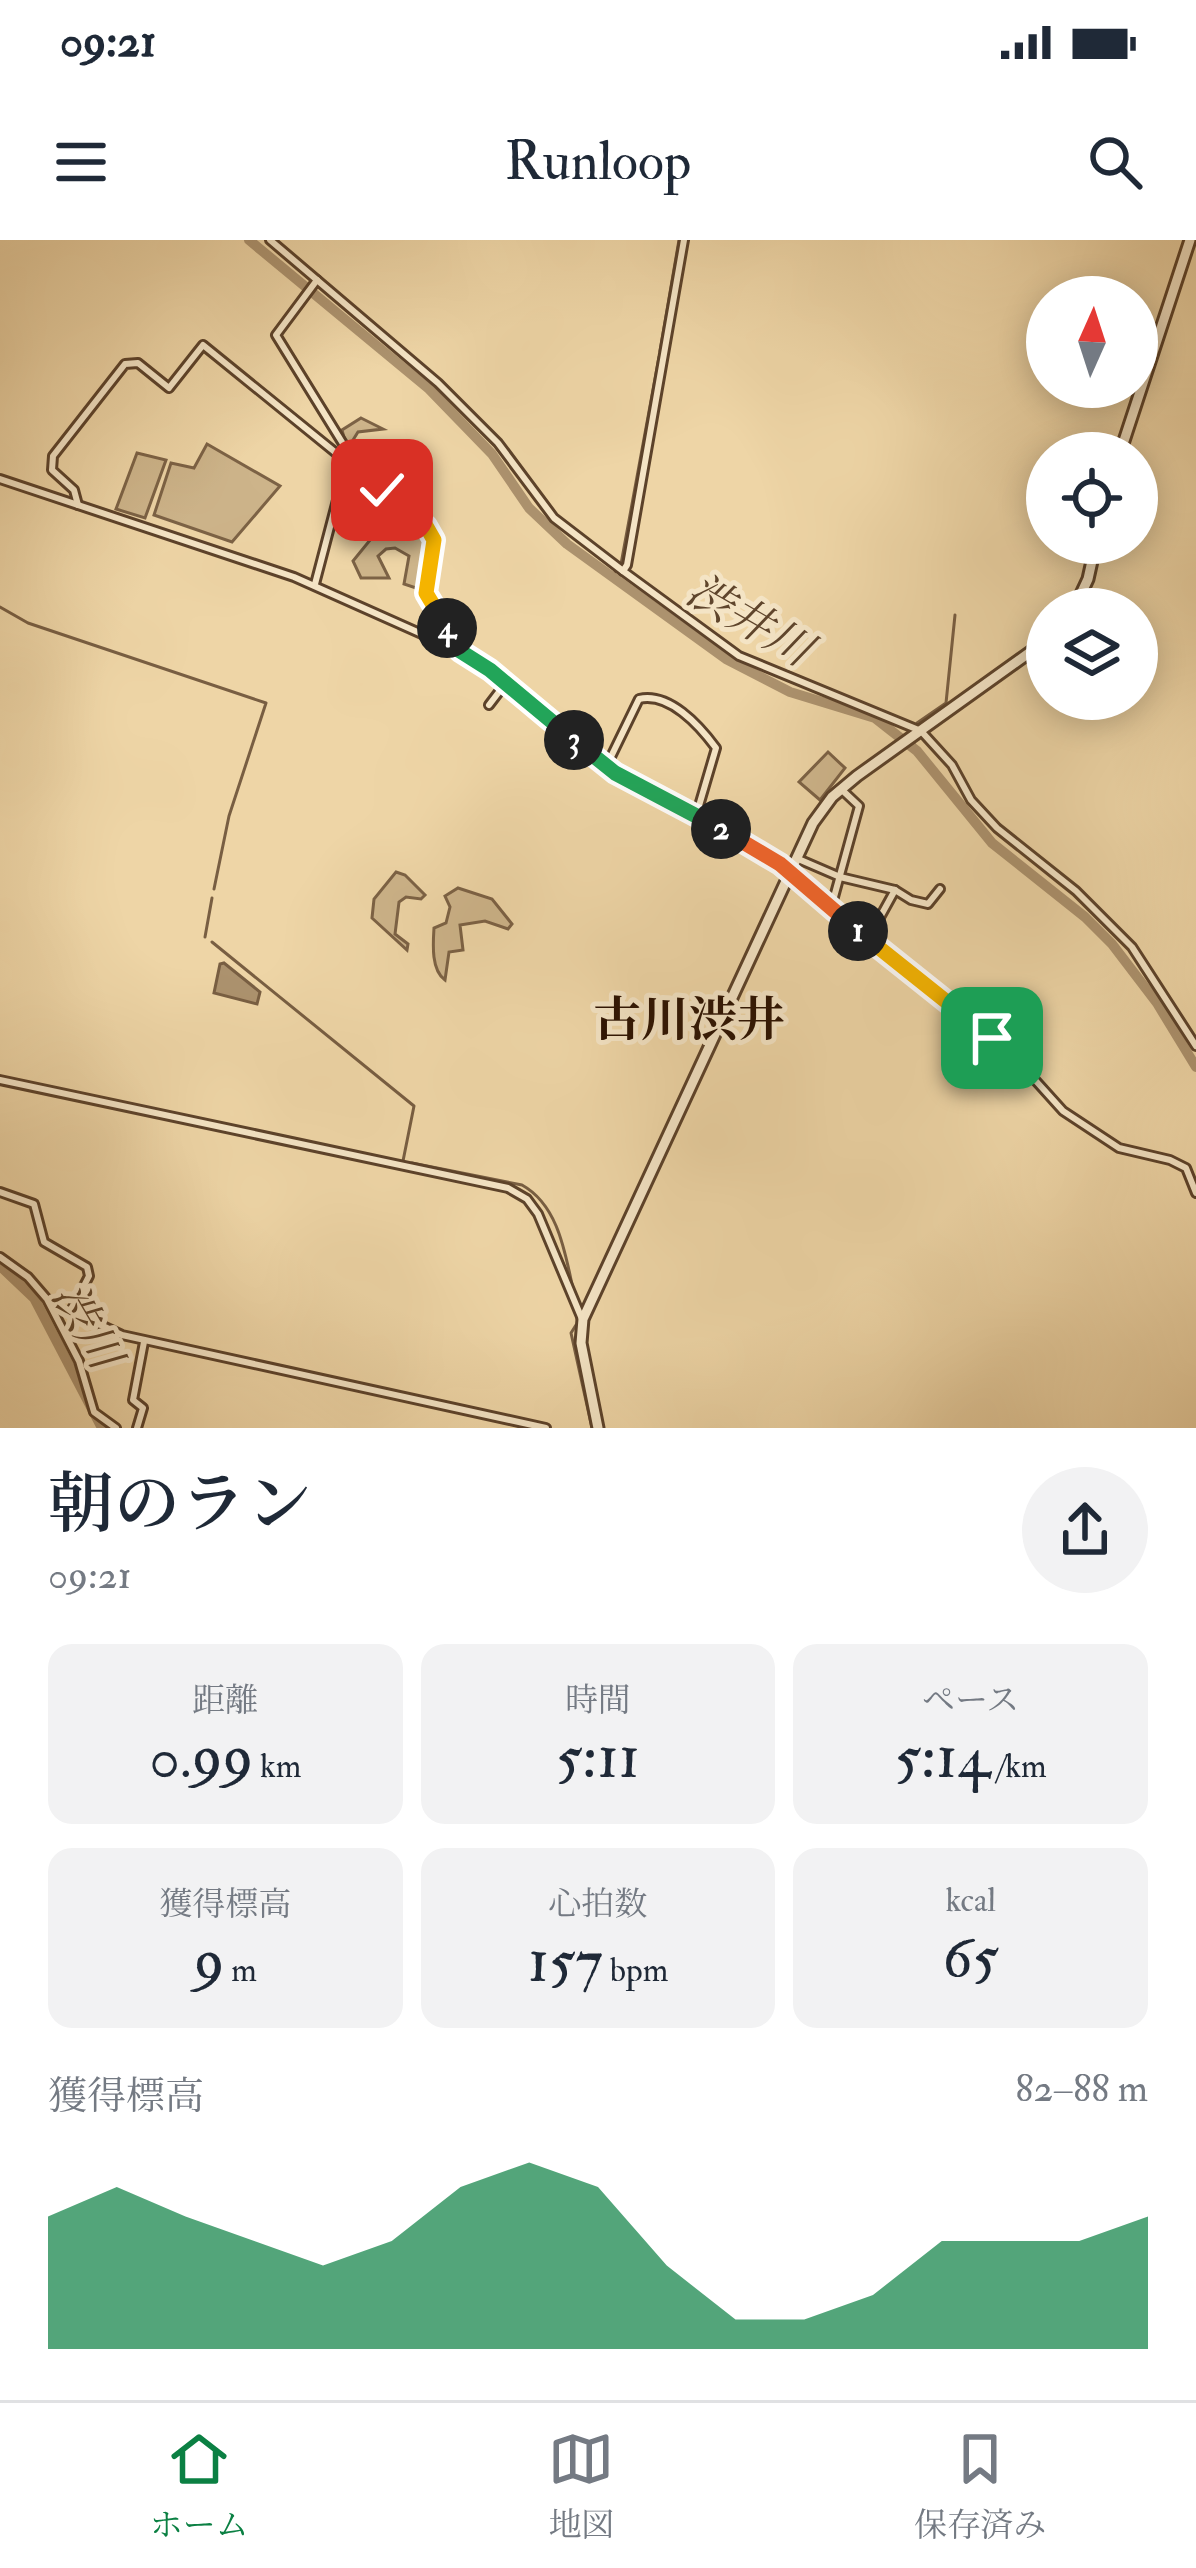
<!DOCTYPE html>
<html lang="ja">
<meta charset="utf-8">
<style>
:root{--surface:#fff;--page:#f2f2f3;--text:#1f2937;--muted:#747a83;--line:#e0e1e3;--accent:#0b8043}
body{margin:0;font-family:"IM FELL Double Pica","Noto Serif JP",serif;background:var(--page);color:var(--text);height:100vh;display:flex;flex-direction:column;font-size:45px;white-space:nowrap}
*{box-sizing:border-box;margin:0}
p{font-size:39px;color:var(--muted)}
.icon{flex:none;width:66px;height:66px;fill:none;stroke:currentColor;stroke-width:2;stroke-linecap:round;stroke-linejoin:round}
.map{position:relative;height:1188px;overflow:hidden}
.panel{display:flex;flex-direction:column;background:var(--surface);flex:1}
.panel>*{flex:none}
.needle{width:78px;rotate:3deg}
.buttons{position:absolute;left:1026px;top:36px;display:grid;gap:24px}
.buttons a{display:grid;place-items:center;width:132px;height:132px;border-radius:50%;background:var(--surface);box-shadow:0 6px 30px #0003;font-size:60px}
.pin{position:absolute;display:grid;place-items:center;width:102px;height:102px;color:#fff;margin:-51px;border-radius:24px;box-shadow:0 6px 18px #0006}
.km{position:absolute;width:60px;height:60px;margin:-30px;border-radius:50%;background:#222;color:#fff;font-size:33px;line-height:60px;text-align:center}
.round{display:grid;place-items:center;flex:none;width:126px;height:126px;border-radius:63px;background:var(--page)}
.overview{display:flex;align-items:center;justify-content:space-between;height:204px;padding:0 48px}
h1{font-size:66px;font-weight:600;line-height:90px}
.metrics{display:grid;grid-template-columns:repeat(3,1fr);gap:18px;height:204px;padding:12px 48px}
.metrics div{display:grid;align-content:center;border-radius:24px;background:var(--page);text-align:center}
.metrics b{font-size:60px;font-weight:600}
.metrics small{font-size:33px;font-weight:400}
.metrics p{font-size:33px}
.chart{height:336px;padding:24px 48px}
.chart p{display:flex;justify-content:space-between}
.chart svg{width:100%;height:216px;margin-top:12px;fill:var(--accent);opacity:.7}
.status{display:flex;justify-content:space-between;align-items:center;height:84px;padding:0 60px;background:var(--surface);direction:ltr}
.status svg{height:33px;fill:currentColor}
header{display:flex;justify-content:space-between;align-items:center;height:156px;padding:0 48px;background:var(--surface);font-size:54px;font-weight:600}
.dock{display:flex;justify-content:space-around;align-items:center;height:168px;border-top:3px solid var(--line);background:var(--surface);font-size:33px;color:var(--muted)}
.dock a{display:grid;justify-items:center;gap:6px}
.dock .active{color:var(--accent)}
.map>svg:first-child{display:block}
.green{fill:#cdb48a;stroke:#7c6245;stroke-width:3}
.water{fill:#ac926e;stroke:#785e42;stroke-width:3}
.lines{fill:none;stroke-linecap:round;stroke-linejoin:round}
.stream{stroke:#785e42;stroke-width:3}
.river{stroke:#ac926e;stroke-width:10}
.minor-casing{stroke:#5c422a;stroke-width:12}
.tertiary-casing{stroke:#5c422a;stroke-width:15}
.minor{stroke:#f4e4c5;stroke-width:6}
.tertiary{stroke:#f4e4c5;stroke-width:9}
.split-1-casing{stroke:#fff;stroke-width:24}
.split-2-casing{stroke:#fff;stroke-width:24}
.split-3-casing{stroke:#fff;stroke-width:24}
.split-4-casing{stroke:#fff;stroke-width:24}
.split-5-casing{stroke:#fff;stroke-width:24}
.split-1{stroke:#f5b400;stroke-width:15}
.split-2{stroke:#f0652b;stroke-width:15}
.split-3{stroke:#22a559;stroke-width:15}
.split-4{stroke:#22a559;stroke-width:15}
.split-5{stroke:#f5b400;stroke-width:15}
.labels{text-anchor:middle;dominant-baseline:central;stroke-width:10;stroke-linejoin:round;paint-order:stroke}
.water-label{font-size:45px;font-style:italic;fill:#5f452c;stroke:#f4e4c5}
.quarter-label{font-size:48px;font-weight:bold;fill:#2b1100;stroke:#f4e4c5}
</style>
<div class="status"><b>09:21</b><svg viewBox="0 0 49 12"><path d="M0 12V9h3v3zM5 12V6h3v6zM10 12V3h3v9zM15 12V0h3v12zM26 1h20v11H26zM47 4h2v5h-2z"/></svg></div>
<header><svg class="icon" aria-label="menu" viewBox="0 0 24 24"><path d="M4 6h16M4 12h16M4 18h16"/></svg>Runloop<svg class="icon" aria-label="search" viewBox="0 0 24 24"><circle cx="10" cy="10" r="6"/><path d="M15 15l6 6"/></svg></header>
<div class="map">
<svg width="1196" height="1188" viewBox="0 0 1196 1188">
<rect width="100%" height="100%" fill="#eed5a6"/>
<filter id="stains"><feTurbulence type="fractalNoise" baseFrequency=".00167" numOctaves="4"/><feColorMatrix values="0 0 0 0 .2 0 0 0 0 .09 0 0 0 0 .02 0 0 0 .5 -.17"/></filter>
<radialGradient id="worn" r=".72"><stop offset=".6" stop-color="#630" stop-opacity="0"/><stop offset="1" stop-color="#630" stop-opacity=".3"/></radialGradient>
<g class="green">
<path d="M361,178L383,189L358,192L353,200L358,211L349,217L342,190Z"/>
<path d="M207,204L280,246L232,302L154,275L171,223L194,228Z"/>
<path d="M137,213L166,220L145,278L116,269Z"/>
<path d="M397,267L414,281L431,304L423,340L416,348L404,344L409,316L395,308L386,309L378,316L389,338H361L353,321Z"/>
<path d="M828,512L845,528L820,560L799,542Z"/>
<path d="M396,632L405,635L425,655L421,659L406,657L399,662L395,694L408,704L407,710L372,678L374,659Z"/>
<path d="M458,648L492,659L512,684L508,689L485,681L460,685L463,710L449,712L445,740C431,730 433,704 434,688L446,683L450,667L445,656Z"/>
</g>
<path class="water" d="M224,723L260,752L257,764L214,753L220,724Z"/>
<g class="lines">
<g class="stream">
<path d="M660,111L679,0"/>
<path d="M621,324L659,117"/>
<path d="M613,336L616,330"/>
<path d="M0,367L28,383L266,463L229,576L214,649"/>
<path d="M917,483L946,463L955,375"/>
<path d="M913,501L917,511"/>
<path d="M205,697L212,658"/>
<path d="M212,702L414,866L403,921"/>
<path d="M412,923L522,945C558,965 565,1012 573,1049"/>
<path d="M576,1085L571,1093L592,1188"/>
</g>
<g class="river">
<path d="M249,0L429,149L492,214L529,268L567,304L726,419L790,452L875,478L917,511L992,603L1085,677L1112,704L1157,763L1196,827"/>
<path d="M0,1026L34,1058L102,1188"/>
</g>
<defs>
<g id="minor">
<path d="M270,0L438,143L498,203L554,278L623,331"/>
<path d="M684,0L627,325L623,331L739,416L921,491L952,525L971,560L997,588L1076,651L1132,707L1196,806"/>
<path d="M0,239L294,337L460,411L490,431L615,533L780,624L838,676L1008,810L1063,871L1119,908L1170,920L1186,928L1196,953"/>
<path d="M78,265L74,250L52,230L53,216L125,124L138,123L169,148L203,105L426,286C441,309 426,328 426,353L458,408"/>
<path d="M315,344L347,222L345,207L276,95L317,40"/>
<path d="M489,465L505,444"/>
<path d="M606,527L639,459C669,452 699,485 716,508L696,576"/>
<path d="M796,618L840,637L895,650L911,660L928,664L940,649"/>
<path d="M831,668L859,566L841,549"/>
<path d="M868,699L895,650"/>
<path d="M0,840L508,948L527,959L538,974L582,1079"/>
<path d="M0,952L34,964L44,1002L87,1027L89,1036L71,1071L122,1095L546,1188"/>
<path d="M0,1017L28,1037L47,1059L79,1121L94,1172L116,1188"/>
<path d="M137,1188L143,1168L133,1160L144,1102"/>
</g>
<g id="tertiary">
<path d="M1120,213L1190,0"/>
<path d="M1074,369L1088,339L1096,303"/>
<path d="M598,1188L581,1103L583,1079L813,583L832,557L857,536L1047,400"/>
</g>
</defs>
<use href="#minor" class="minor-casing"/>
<use href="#tertiary" class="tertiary-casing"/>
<use href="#minor" class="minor"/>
<use href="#tertiary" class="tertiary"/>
</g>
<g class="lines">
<defs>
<path id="split-1" d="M858,691L992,798"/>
<path id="split-2" d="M721,589L780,624L858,691"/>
<path id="split-3" d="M574,500L615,533L721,589"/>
<path id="split-4" d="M447,388L460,411L490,430L574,500"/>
<path id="split-5" d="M382,250L426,286L434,300L426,353L447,388"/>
</defs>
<use href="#split-1" class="split-1-casing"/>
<use href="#split-2" class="split-2-casing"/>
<use href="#split-3" class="split-3-casing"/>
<use href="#split-4" class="split-4-casing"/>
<use href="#split-5" class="split-5-casing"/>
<use href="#split-1" class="split-1"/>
<use href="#split-2" class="split-2"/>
<use href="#split-3" class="split-3"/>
<use href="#split-4" class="split-4"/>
<use href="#split-5" class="split-5"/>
</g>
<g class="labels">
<g class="water-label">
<text transform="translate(749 381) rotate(30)">渋井川</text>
<text transform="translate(86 1086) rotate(60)">渋川</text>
</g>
<g class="quarter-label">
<text x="689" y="781">古川渋井</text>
</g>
</g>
<rect width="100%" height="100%" filter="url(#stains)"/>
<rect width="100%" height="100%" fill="url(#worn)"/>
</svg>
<div class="buttons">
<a><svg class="needle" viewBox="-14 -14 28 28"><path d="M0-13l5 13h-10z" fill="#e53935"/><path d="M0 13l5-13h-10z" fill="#747a83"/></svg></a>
<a><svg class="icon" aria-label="locate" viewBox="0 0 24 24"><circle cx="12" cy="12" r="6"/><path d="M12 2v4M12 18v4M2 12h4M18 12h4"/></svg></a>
<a><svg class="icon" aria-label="layers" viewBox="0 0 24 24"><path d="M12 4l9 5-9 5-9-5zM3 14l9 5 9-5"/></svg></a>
</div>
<div class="pin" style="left:992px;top:798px;background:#1e9e55"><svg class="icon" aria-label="arrive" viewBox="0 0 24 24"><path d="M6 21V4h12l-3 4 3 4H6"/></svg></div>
<div class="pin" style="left:382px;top:250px;background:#d93025"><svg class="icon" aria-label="check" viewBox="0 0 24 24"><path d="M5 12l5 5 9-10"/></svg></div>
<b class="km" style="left:858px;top:691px">1</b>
<b class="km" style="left:721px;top:589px">2</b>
<b class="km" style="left:574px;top:500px">3</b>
<b class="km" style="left:447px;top:388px">4</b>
</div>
<section class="panel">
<div class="overview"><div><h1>朝のラン</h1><p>09:21</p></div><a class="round"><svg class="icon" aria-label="share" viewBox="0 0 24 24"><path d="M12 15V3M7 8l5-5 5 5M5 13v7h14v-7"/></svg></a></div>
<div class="metrics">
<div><p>距離</p><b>0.99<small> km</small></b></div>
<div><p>時間</p><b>5:11</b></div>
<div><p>ペース</p><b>5:14<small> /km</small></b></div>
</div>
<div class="metrics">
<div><p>獲得標高</p><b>9<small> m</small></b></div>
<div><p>心拍数</p><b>157<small> bpm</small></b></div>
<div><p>kcal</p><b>65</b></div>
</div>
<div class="chart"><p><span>獲得標高</span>82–88 m</p>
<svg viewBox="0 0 160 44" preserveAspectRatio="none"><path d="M0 44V17L10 11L20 17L30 22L40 27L50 22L60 11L70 6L80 11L90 27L100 38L110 38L120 33L130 22L140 22L150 22L160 17V44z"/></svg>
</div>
</section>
<nav class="dock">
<a class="active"><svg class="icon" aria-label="home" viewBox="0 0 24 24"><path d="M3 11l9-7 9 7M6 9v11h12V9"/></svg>ホーム</a>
<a><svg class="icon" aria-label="map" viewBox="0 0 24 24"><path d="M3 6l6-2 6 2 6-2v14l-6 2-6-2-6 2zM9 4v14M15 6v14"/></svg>地図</a>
<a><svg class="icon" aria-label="saved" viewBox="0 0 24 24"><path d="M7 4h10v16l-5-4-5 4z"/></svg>保存済み</a>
</nav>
